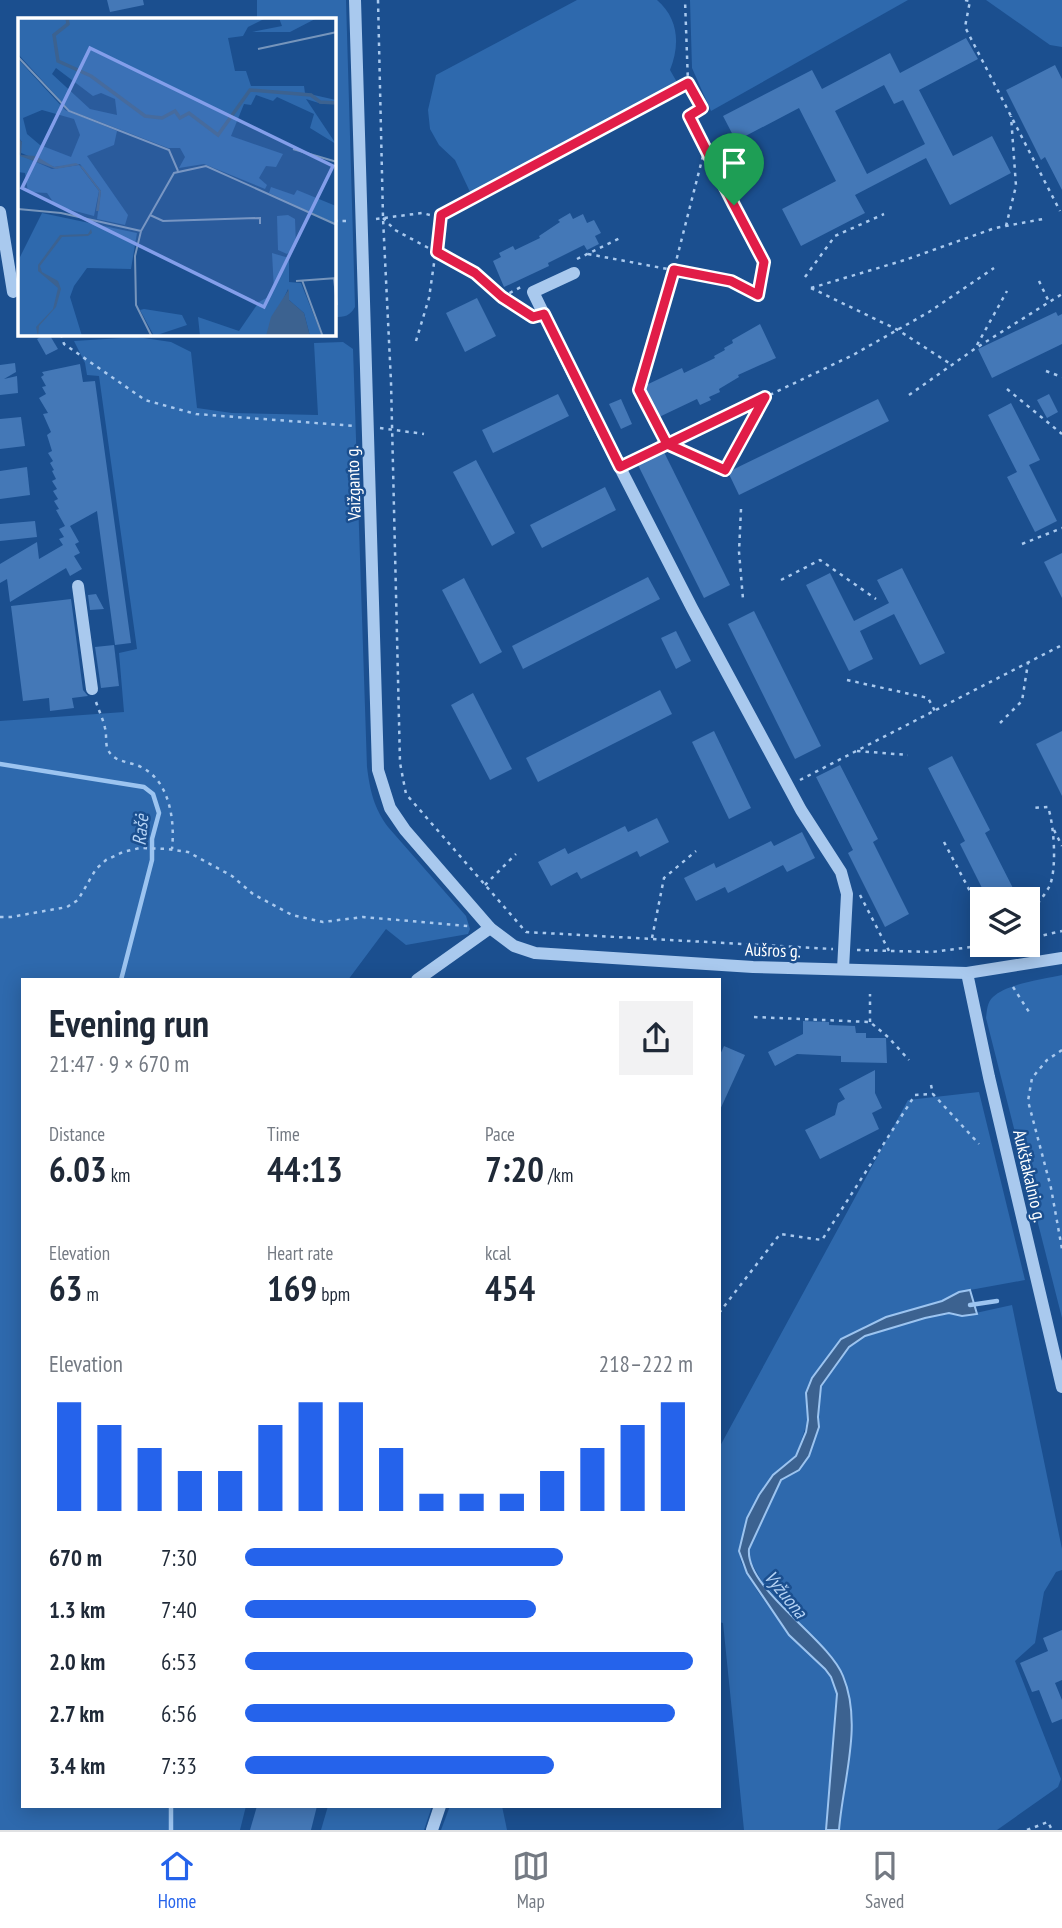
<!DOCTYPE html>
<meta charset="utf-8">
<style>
:root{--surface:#fff;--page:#f2f2f3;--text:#1f2937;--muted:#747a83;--line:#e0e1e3;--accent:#2563eb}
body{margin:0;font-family:"PT Sans Narrow",sans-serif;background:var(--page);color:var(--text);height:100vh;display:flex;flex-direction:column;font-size:26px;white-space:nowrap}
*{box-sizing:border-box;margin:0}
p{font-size:23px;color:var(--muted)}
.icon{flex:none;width:38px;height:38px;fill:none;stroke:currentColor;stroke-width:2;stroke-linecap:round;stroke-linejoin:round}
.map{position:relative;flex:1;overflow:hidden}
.side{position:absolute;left:21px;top:978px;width:700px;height:830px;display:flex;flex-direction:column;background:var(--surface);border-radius:0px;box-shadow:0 4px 18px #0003}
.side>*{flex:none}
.buttons{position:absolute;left:970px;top:887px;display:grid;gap:14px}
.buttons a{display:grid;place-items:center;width:70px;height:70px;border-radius:0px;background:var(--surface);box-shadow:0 4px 18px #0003;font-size:35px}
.pin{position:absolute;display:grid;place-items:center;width:60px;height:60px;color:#fff;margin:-72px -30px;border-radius:50% 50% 50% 0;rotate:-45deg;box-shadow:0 0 7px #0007}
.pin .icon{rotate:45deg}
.round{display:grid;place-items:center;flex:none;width:74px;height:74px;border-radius:0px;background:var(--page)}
.overview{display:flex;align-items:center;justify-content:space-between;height:119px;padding:0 28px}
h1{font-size:38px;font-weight:600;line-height:52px}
.stats{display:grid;grid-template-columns:repeat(3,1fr);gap:10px;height:119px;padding:7px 28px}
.stats div{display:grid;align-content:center}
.stats b{font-size:35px;font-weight:600}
.stats small{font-size:19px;font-weight:400}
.stats p{font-size:19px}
.chart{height:196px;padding:14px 28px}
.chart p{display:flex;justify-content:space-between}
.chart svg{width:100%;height:126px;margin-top:7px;stroke:var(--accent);stroke-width:6}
ul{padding:0 28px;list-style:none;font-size:23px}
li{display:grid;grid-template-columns:112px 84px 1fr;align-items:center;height:52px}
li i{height:18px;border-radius:9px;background:var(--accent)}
.menu{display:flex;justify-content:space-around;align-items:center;height:98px;border-top:2px solid var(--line);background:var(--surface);font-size:19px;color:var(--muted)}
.menu a{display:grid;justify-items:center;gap:4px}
.menu .on{color:var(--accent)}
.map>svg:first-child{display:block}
.green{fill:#2e69ad}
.water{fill:#3c6290;stroke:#9cc4f0;stroke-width:2}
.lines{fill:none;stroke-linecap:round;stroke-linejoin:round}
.stream{stroke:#9cc4f0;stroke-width:4.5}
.building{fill:#4478b7;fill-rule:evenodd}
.path{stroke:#a9c9ee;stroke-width:2.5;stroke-dasharray:3.5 5;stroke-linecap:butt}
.minor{stroke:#a9c9ee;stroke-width:12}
.route-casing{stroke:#fff;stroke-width:14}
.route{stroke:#e11d48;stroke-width:9}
.labels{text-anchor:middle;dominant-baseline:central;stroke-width:5;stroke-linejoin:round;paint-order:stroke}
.street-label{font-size:18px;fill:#fff;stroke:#1b4f8f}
.water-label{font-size:19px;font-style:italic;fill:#b5d3f5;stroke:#1b4f8f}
.inset-river{fill:none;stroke:#3c6290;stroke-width:3.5}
.inset-road{fill:none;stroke:#7695bc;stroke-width:2}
.view{fill:#839eea;fill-opacity:0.15;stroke:#839eea;stroke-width:3.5}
.inset-edge{fill:none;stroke:#fff;stroke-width:3.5}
</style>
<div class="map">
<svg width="1062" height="1830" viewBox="0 0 1062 1830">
<rect width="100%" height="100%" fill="#1b4f8f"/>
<g class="green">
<path d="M257,0H346L355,307C350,316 345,317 334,317V19H257Z"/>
<path d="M577,0H657C679,19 680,45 670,70L678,84L471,194L455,160L439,145L430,129L428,110L436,75Z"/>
<path d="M690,0H908L711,111L692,68Z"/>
<path d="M986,0H1062V47L1050,45Z"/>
<path d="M137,337L171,342L191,352L197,408L232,413L318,415L314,343L343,342L353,349L367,767C370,791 374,808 388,827L466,916L470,929L468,934L406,945L386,929L348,980H23V1806H246L240,1830H0V721L124,712L119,653L137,649L99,376L87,375L85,363L74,341Z"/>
<path d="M1062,975V1318L986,1018C987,1011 987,1002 993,997C1006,984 1044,979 1062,975Z"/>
<path d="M979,1092L1025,1280L959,1292L942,1301L886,1317L865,1326L806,1393L808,1420L796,1456L773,1475L747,1518L739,1550L741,1562L758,1592L789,1635L825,1669L831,1677L837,1694L826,1830H744L723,1623L719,1622V1448L908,1100Z"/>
<path d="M1012,1305L1062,1549V1570L1056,1572L1044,1592L1035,1643L1015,1661L1061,1779L1058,1787L997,1830H839L851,1744L838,1665L762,1582L749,1558V1549L781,1480L799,1470L819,1427L818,1417L821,1386L849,1347L865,1336L925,1318L949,1313L962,1316Z"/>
<path d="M328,1806H432L424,1830H321Z"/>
<path d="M450,1806H502L507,1830H441Z"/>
</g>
<path class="water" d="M970,1290L977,1314L962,1316L949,1313L925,1318L865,1336L849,1347L821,1386L818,1417L819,1427L809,1456L799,1470L781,1480L749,1549C745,1589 828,1638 843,1676C863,1724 843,1780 839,1830H826L837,1694L831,1677L825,1669L789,1635L747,1573L739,1551L747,1518L759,1495L773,1475L796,1456L806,1432L808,1420L806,1393L812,1378L841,1339L886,1317L942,1301L959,1292Z"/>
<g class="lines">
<g class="stream">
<path d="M0,764L144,787L153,794L159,813L152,839V860L121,980"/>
<path d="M970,1305L997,1301"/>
<path d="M171,1806V1830"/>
</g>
</g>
<g class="building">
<path d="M107,0H143L144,5L110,12Z"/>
<path d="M966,38L978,59L919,90L953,156L992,136L1011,173L950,205L926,158L855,195L865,213L801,246L782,209L836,181L799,108L736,141L723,116L812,70L822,89L890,53L900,73ZM884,85L894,104L903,100L925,144L867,174L835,111Z"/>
<path d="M1055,65L1062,79V190L1045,157L1041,160L1006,90Z"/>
<path d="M570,213L573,219L583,214L587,223L594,220L601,233L595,236L599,244L587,250L584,245L548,263L549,266L504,287L493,261L501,257L499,253L513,246L515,250L540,238L539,236L560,222L558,220Z"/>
<path d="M477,298L496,336L465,352L446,313Z"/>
<path d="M1056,312L1058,316L1062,314V344L992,378L978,349Z"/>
<path d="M760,324L776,358L738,375L739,377L719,389L720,392L709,397L711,400L700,405L697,399L657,418L642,387L682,368L684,373L715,358L714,356L725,350L724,348L733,343L732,340Z"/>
<path d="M46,334H49L58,349L46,355L37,339Z"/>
<path d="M15,363L16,372L4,379L17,376L18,393L0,395V365Z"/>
<path d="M80,364L83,382L95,381L131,643L115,645L97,511L70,526L79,542L75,544L80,553L74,556L82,569L70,576L66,568L10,602L7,579L0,583V564L37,542L39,559L63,545L59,539L64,537L59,529L65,526L56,510L59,509L54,501L58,499L53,491L57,489L52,481L56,479L52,471L54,470L50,463L53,461L48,453L52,451L47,435L51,432L43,414L48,413L39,398L46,394L42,387L46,386L41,377L44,375L42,372Z"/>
<path d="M558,394L569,416L493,453L482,430Z"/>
<path d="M1049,394L1058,412L1047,418L1037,400Z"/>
<path d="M621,399L632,424L621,429L609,404Z"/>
<path d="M878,399L889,421L739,495L728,472Z"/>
<path d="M1011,403L1040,460L1029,465L1057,521L1035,532L1007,477L1017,472L988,415Z"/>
<path d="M21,417L25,446L0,449V419Z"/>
<path d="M662,448L730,585L704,598L636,461Z"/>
<path d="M476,460L515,533L492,546L453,472Z"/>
<path d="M27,467L30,495L0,499V471Z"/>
<path d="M605,487L616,510L542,548L530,525Z"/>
<path d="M35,521L37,537L0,541V524Z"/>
<path d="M1062,553V598L1044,562Z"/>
<path d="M902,568L945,653L920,665L894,614L860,631L873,659L849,671L806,585L830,573L854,621L889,603L877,580Z"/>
<path d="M648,577L660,599L523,669L512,646Z"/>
<path d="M464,578L502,652L480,664L442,590Z"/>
<path d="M96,594L104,609L90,610L88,595Z"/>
<path d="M71,599L83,690L88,696L72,698L74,708L50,711L49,698L23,701L11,606Z"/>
<path d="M754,611L821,746L795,759L728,624Z"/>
<path d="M676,631L691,661L676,669L661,638Z"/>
<path d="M114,645L119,686L101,688L95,647Z"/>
<path d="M660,690L672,714L538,782L526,758Z"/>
<path d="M473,693L512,769L490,780L451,705Z"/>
<path d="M714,731L751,808L729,819L692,742Z"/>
<path d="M1062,731V796L1036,744Z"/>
<path d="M952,756L990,830L985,833L1019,900H988L960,844L965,841L928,768Z"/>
<path d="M840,765L878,839L873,842L909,914L885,927L848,853L853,850L816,777Z"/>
<path d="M657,818L669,842L640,857L637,851L581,879L577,872L551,886L538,862L565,848L568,854L625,826L628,832Z"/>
<path d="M802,832L815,858L787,872L783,865L728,893L725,887L696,901L684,878L714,863L716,868L771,841L774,846Z"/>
<path d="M803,1021L829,1022V1025L855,1026L856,1033H866V1038H886L887,1063L841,1062V1056L797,1054L775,1066L768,1052L803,1034Z"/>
<path d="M724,1046L745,1055L719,1112V1057Z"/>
<path d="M875,1070V1093L882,1108L872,1113L879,1129L820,1159L805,1130L835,1115L838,1103L845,1099L839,1089Z"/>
<path d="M1062,1630V1680L1055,1683L1062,1700V1719L1052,1723L1039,1690L1032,1692L1020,1663L1048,1651L1043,1638Z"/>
<path d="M257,1806H317L311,1830H250Z"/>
</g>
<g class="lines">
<g class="path">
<path d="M378,0L383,218L391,382L400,763L406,794L526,932L833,949"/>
<path d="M965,0L970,1L965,27L1060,211"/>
<path d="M705,148L661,320L639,390L667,444L725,470L765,397"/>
<path d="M383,218L395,230L475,273L502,297L529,314"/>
<path d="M376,219L422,213L438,217L688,83"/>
<path d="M334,221H348"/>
<path d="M1006,226L1016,186L1011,116"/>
<path d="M588,254L731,281L758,295L764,262L689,116L702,109L688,83L685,0"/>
<path d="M577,259L620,238"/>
<path d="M805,277L835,236L884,214"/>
<path d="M1039,281L1049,302"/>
<path d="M811,288L905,260L995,228L1043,219"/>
<path d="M811,288L898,330L952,365"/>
<path d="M502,297L521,287"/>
<path d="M61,334L64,344L145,400L196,414L356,426"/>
<path d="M416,341L429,298L441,215"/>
<path d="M977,345L1007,291"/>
<path d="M1046,371L1062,377"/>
<path d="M1007,389L1062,434"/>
<path d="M909,395L976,348L1062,294"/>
<path d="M380,428L424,434"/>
<path d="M632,461L853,355L929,312L994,268"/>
<path d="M741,509L739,552L743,599"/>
<path d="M1022,544L1062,528"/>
<path d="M781,580L820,560L876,599"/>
<path d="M847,680L928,698L935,711"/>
<path d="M96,702C99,711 103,719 105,728C107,735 105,744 108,750C115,763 129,761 141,767C170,781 175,821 172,849"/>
<path d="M1000,723L1022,701L1028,663"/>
<path d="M857,751L908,755"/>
<path d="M800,780L1062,645"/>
<path d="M1054,830L1062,846"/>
<path d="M944,842L982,914"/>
<path d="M485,885L516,854"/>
<path d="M860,895L889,951"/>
<path d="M0,917H11L67,907L78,900L96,869L106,860L123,852L140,848L168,849L188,852L232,876L253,894L292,915L323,922L363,917L468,926"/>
<path d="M1027,917C1034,907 1045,896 1050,885C1057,867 1054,825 1048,807L1033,808"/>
<path d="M652,938L664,878L696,851"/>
<path d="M1027,939L1062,931"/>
<path d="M857,950L932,952L987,945"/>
<path d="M1013,987L1029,1012"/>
<path d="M754,1017L870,1022L888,1037L909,1060"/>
<path d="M870,1022V994"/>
<path d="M1062,1050L1047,1060L1032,1078L1028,1101L1051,1188L1062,1249"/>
<path d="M931,1085L933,1094L979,1144"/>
<path d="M719,1313L780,1234L822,1240L915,1095L933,1094"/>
<path d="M1027,1830L1048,1822L1052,1830"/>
</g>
<g class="minor">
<path d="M355,0L378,770L390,808L405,830L490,928L514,946L535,953L753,967L967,973L1062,958"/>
<path d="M0,212L13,292"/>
<path d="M574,273L533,292L595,419L692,608L801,810L841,872L847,894L843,969"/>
<path d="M78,586L92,689"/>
<path d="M967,973L989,1077L1062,1387"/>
<path d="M417,980L490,928"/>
<path d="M432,1830L440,1806"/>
</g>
</g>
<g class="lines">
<defs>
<path id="route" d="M734,205L689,116L702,108L688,83L441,215L437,252L475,273L502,297L533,317L544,314L620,467L765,397L725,470L667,444L639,390L674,270L731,281L758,295L764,262L734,205"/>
</defs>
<use href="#route" class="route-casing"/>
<use href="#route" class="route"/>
</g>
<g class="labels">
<g class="street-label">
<text transform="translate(353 483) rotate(-92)">Vaižganto g.</text>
<text transform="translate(773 950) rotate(2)">Aušros g.</text>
<text transform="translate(1030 1176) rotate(77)">Aukštakalnio g.</text>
</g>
<g class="water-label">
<text transform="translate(140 830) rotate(-85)">Rašė</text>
<text transform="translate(786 1594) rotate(51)">Vyžuona</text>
</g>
</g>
<g transform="translate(18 18)">
<rect width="318" height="318" fill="#1b4f8f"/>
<path d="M0,0H248L230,9L225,18L210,20L217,53H228L233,68H286L287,75L318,82V86H304L288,81L318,126L292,110L296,96L259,79L255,83L238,77L233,87L226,86L213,118L265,136L258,149L248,148L241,160L249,167L247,171L186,146L161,150L167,139L162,130H150L51,92L0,36ZM38,50L75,78L83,75L97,81L99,97L72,91L34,56ZM261,0H299L272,14H234L264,8ZM0,41L47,92L99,113L96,127L69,138L110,197L107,207L79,201L83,173L62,146L36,149L1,134L4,124L0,119ZM24,92L56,101L62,117L53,139L22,127L9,116L5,100ZM0,136L34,151L61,147L81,173L76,198L38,188L29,175L10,174L7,155L0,154ZM253,169L276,177L279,172L318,188V206L251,175ZM24,195L119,215L113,251L69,250L56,268L52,279L64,318H0V243ZM270,197L277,201L278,228L269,236L260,232L259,198ZM254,235L271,240V264L283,265L304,318H292L286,295L271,282L270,271L248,318H182L180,299L221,313L241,284L252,278L256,272ZM126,291L164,297L169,307L136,318L122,292Z" fill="#2e69ad" fill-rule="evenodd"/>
<path d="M0,119L4,124L3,137L18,138L36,149L58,145L65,149L83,173L81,193H78L81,173L61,147L38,151L2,138ZM73,211L74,215L70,218L44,219L22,248L24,254L40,263L43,271L38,289L21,308L20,318L18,309L35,291L40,270L20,253V247L42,217L70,216ZM271,271V282L286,295L292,318H248L253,299Z" fill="#3c6290"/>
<path class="inset-river" d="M49,0L50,6L36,17L40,43L73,58L127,98L144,100L157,93L162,100L171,95L200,117L232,72L293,77L302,84L319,85"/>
<path class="inset-road" d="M240,31L319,14M0,39L51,93L151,132L160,153M275,131L319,144M0,191L43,195L123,213M132,197L145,203L242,200V206M316,260L319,287M284,262L305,319M278,263L319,260M134,319L118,287L117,238L123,213L156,155L188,148L319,207"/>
<path class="view" d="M72,30L315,148L246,289L4,170Z"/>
<rect width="318" height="318" class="inset-edge"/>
</g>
</svg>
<div class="buttons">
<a><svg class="icon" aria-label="layers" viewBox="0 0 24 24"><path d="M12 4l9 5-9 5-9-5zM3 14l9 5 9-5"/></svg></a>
</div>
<div class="pin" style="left:734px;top:205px;background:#1e9e55"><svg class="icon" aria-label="arrive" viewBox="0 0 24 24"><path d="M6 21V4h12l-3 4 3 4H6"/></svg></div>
<section class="side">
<div class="overview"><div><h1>Evening run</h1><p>21:47 · 9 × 670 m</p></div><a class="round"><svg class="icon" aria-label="share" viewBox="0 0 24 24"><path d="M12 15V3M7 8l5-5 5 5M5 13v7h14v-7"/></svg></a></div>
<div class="stats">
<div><p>Distance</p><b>6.03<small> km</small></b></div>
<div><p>Time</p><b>44:13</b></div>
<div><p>Pace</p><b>7:20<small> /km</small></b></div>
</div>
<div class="stats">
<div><p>Elevation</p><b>63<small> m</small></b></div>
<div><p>Heart rate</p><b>169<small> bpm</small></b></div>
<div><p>kcal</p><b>454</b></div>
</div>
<div class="chart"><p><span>Elevation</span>218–222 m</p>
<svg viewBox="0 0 160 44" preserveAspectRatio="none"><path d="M5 44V6M15 44V14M25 44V22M35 44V30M45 44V30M55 44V14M65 44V6M75 44V6M85 44V22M95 44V38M105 44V38M115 44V38M125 44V30M135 44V22M145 44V14M155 44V6"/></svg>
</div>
<ul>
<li><b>670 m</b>7:30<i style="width:71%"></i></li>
<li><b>1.3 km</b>7:40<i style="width:65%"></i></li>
<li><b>2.0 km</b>6:53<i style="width:100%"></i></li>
<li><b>2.7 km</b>6:56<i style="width:96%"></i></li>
<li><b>3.4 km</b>7:33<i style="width:69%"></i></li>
</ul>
</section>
</div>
<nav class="menu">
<a class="on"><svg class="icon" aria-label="home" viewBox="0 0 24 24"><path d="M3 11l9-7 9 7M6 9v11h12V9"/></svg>Home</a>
<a><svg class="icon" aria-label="map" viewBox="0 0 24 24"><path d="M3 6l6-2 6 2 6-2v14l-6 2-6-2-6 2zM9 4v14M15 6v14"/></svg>Map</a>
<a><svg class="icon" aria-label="saved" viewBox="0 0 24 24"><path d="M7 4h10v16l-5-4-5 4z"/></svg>Saved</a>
</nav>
